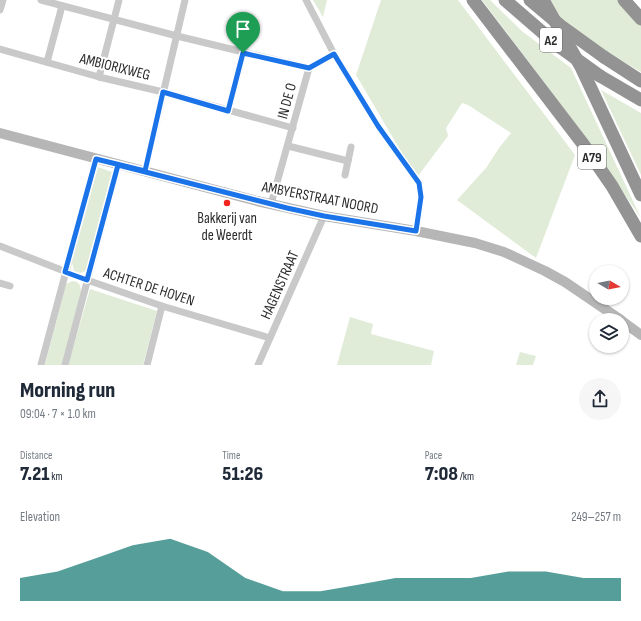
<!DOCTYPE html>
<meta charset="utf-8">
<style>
:root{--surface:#fff;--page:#f6f6f7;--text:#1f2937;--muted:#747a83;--accent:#0f766e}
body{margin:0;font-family:"Sofia Sans Condensed",sans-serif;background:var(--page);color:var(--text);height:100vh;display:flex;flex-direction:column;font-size:15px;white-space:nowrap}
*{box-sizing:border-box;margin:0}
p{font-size:13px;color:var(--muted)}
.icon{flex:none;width:22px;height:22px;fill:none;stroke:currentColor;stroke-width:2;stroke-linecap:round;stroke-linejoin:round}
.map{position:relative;height:365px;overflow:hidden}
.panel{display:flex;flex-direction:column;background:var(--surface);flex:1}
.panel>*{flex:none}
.needle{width:26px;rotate:100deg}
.tools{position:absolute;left:589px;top:265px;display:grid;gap:8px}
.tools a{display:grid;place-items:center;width:40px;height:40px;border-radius:50%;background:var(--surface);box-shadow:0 1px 3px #0004;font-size:20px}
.pin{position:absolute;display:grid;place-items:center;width:34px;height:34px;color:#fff;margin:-41px -17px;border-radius:50% 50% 50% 0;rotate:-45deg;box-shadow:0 0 4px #0007}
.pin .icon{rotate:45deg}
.round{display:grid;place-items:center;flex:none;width:42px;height:42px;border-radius:21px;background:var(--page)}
.headline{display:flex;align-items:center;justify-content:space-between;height:68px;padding:0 20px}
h1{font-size:22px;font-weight:800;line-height:30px}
.stats{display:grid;grid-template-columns:repeat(3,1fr);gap:6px;height:68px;padding:4px 20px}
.stats div{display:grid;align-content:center}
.stats b{font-size:20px;font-weight:800}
.stats small{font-size:11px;font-weight:400}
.stats p{font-size:11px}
.chart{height:112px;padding:8px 20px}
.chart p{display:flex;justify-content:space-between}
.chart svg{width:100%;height:72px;margin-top:4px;fill:var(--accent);opacity:.7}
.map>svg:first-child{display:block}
.green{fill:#e1ecd8}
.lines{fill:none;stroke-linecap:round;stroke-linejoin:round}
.street{stroke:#c9c9c9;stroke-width:7}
.secondary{stroke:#b6b6b6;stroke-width:10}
.highway{stroke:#939393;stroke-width:13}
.highway-bridge{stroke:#939393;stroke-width:13}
.route-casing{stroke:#fff;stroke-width:8}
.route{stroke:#1a73e8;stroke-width:5}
.poi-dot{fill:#f4231e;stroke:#fff;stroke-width:1.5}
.labels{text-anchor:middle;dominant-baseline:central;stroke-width:4;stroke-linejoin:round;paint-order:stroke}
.shield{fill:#fff;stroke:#6b6b6b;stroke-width:1}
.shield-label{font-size:14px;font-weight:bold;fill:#2c2c2c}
.street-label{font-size:15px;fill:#2c2c2c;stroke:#fff}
.poi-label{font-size:15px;fill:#2c2c2c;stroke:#fff}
</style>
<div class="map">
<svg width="641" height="365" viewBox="0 0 641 365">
<rect width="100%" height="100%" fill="#fff"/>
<g class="green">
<path d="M313,0H327L323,17Z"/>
<path d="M381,0H458L575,155L536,258L457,200L486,168L499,148L511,133L468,105L462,103L446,128L448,136L418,176L406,160L356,75Z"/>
<path d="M482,0H490L523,32L571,68L641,218L580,130Z"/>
<path d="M549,0H621L641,21V72L612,55L563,21Z"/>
<path d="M601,90L641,113V175Z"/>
<path d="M98,167L112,172L87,268L86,271L80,273L74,271L72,263Z"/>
<path d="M72,281C79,281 81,286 81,292L62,365H45L66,284Z"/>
<path d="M90,289L157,311L143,365H68Z"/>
<path d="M350,317L373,324L371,334L434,351L431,365H337Z"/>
<path d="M520,352L536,356L533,365H516Z"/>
</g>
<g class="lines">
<g class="street">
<path d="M41,0L177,36L309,68"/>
<path d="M306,0L334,54L378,126L419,183L421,197L416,231"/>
<path d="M0,10L3,0"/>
<path d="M0,49L99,77L163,92L293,128"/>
<path d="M47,62L62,6"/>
<path d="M99,77L119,0"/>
<path d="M228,111L243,53"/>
<path d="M288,146L348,161"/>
<path d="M145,171L185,0"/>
<path d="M345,175L351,147"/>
<path d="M271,204L309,68L334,54"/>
<path d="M0,246L87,280L162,306L270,338"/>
<path d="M0,283L10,286"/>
<path d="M41,365L96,159"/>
<path d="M65,365L118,165"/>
<path d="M147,365L162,306"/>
<path d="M258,365L324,216"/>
</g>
<g class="secondary">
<path d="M0,133L257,201L324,216L416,231L475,243L504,252L545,271L565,282L621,320"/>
<path d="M622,321L641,335"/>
</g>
<g class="highway">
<path d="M473,0L583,144L612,186L641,236"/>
<path d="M543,0L581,67L641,195"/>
<path d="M624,0L641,19"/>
<path d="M604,57L641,81"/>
<path d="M600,76L641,100"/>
</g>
<g class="highway-bridge">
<path d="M505,0L557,45L600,76"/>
<path d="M530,0L561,26L604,57"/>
</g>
</g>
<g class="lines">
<defs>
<path id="route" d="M243,53L228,111L163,92L145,171L96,159L65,272L87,280L118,165L287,208L324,216L416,231L421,197L419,183L378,126L334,54L309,68L243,53"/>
</defs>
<use href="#route" class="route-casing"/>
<use href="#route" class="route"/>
</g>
<circle class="poi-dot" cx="227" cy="203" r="4"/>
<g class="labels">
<g class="shield">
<rect x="540" y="28" width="22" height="24" rx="3"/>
<rect x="578" y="145" width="28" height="24" rx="3"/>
</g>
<g class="shield-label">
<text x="551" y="40">A2</text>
<text x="592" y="157">A79</text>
</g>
<g class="street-label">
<text transform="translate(115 67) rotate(14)">AMBIORIXWEG</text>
<text transform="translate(287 101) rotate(-75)">IN DE O</text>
<text transform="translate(320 198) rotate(11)">AMBYERSTRAAT NOORD</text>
<text transform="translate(280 285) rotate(-66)">HAGENSTRAAT</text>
<text transform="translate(149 287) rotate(18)">ACHTER DE HOVEN</text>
</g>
<g class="poi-label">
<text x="227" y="218">Bakkerij van<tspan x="227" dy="17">de Weerdt</tspan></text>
</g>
</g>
</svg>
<div class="tools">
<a><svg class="needle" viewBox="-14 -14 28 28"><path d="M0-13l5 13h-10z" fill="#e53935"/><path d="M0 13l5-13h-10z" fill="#747a83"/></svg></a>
<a><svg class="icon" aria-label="layers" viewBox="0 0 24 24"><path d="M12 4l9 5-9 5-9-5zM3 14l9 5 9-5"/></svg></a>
</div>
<div class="pin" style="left:243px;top:53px;background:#1e9e55"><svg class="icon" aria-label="arrive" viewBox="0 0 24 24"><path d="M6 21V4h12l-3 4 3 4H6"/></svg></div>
</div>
<section class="panel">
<div class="headline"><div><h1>Morning run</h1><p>09:04 · 7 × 1.0 km</p></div><a class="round"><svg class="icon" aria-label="share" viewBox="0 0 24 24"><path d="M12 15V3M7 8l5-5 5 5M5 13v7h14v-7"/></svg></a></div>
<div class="stats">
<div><p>Distance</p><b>7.21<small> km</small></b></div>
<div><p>Time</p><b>51:26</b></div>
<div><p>Pace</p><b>7:08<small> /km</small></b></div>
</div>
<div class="chart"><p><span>Elevation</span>249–257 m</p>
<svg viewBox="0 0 160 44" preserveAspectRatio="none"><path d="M0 44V30L10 26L20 18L30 10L40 6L50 14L60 30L70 38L80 38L90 34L100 30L110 30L120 30L130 26L140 26L150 30L160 30V44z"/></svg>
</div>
</section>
